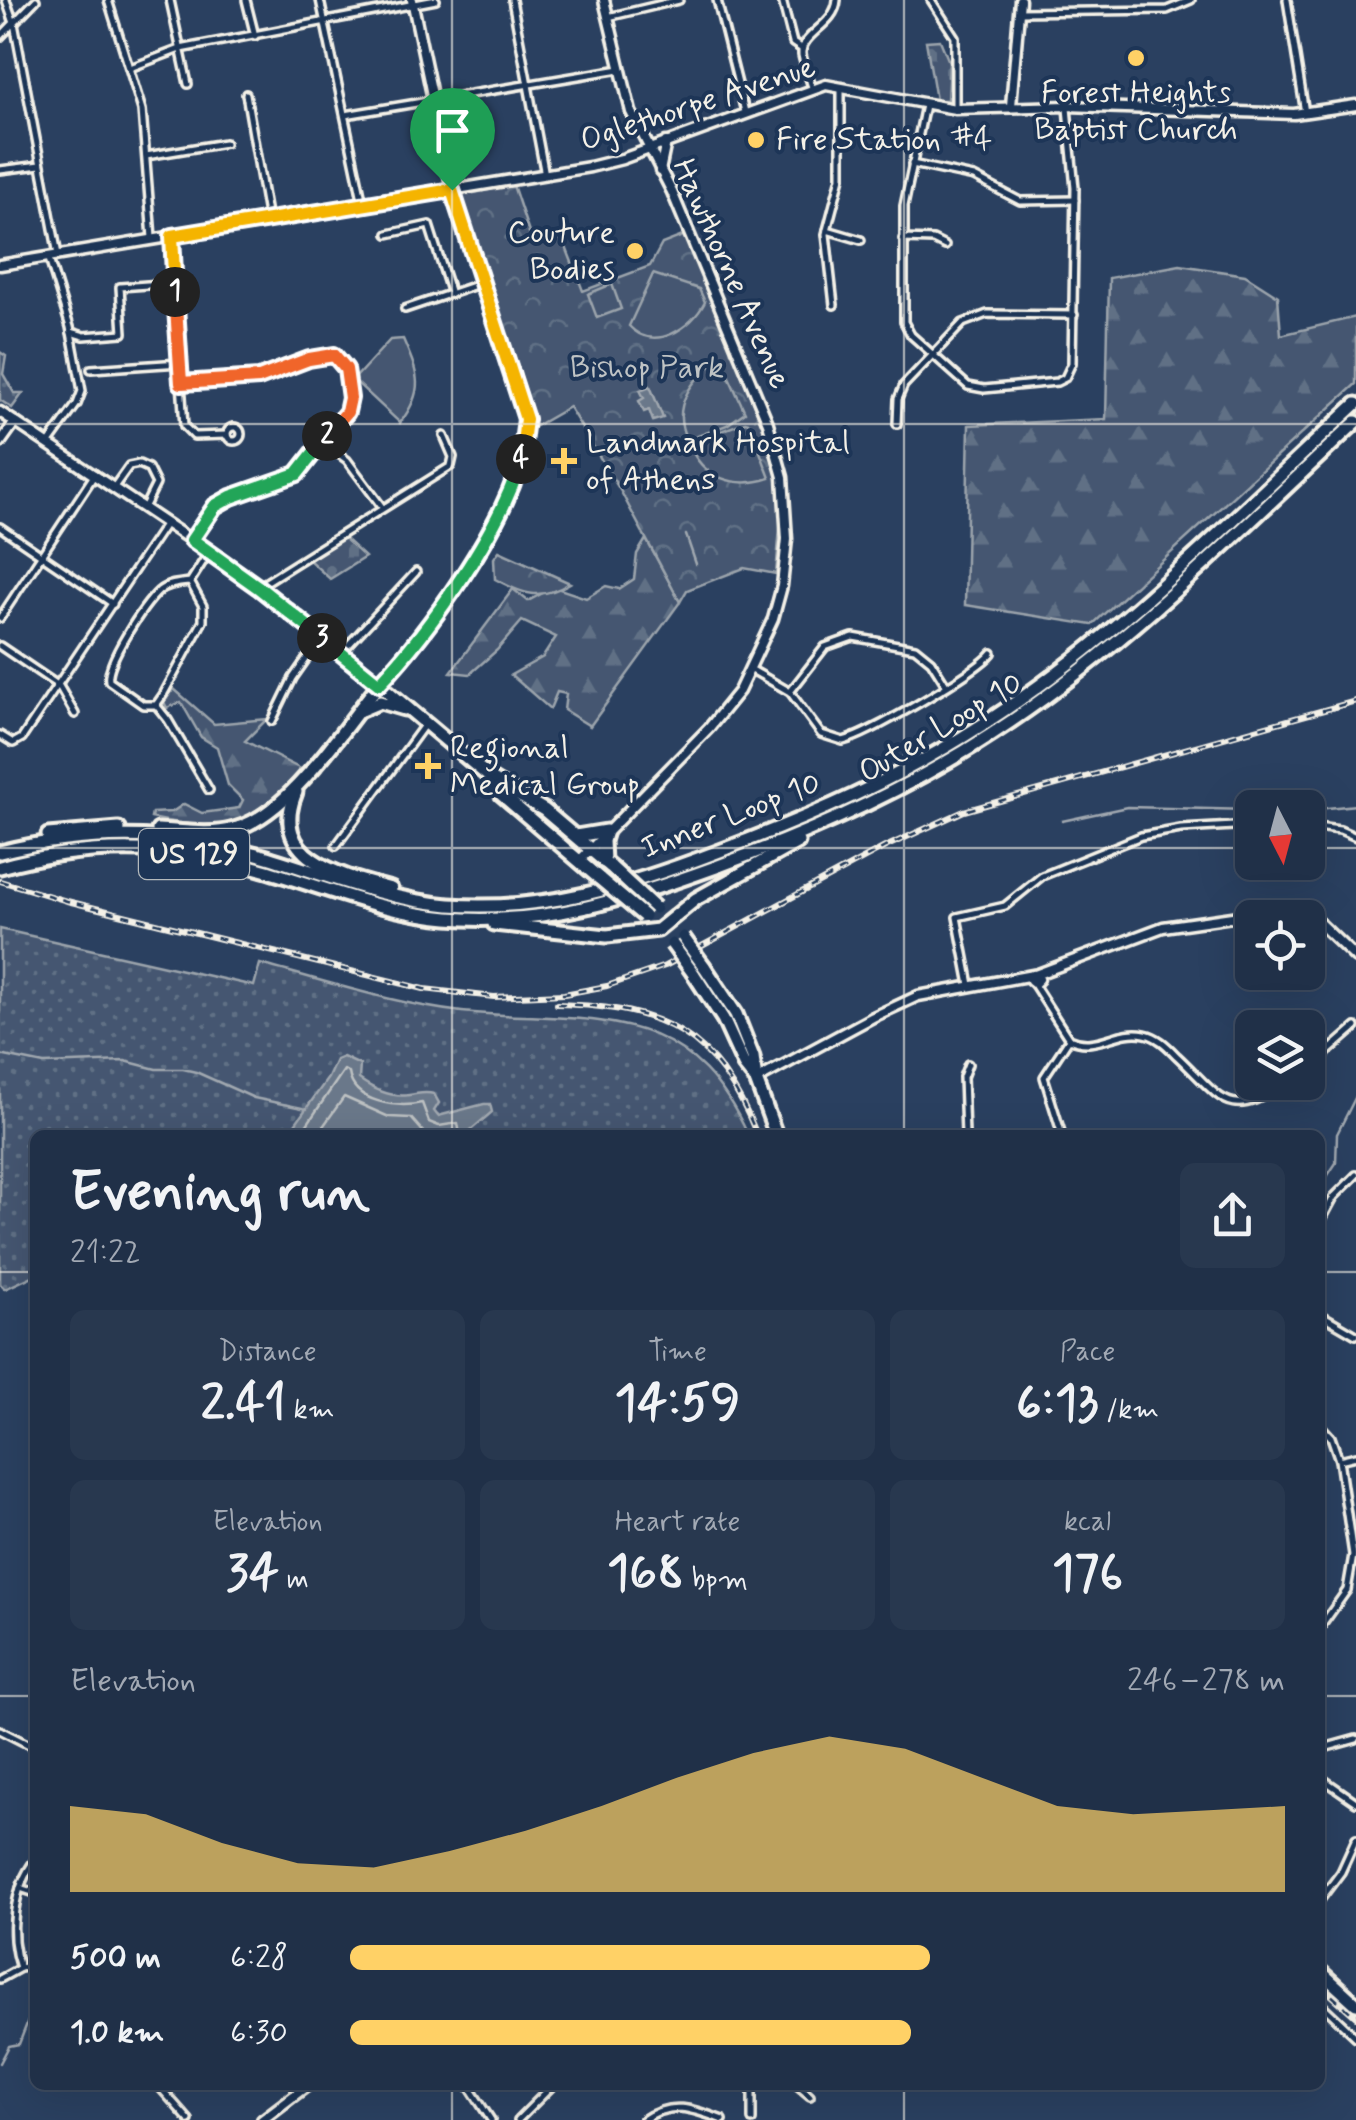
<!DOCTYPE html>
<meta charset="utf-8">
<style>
:root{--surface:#203048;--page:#28384f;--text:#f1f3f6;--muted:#a2a9b4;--line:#3d4b60;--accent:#ffd166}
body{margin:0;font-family:Mynerve,sans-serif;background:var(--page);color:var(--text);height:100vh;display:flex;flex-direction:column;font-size:38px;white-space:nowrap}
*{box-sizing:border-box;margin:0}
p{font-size:32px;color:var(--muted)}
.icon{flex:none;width:55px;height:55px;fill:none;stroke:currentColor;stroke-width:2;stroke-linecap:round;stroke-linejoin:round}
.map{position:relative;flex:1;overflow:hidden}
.drawer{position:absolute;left:30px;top:1130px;width:1295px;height:960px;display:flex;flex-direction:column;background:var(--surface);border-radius:15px;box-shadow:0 10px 40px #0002,0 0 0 2px var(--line)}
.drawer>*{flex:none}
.needle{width:65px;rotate:174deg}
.controls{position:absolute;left:1235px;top:790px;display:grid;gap:20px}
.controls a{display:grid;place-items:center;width:90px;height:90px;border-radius:15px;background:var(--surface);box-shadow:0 10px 40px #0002,0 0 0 2px var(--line);font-size:50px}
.pin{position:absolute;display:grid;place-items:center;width:85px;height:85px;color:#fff;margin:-102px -42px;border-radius:50% 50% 50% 0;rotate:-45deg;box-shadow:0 0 10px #0007}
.pin .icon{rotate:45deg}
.km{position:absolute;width:50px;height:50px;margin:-25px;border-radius:50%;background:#222;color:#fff;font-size:28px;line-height:50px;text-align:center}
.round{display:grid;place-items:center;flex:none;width:105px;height:105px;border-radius:15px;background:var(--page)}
.summary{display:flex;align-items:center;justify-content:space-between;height:170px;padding:0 40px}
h1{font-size:55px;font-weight:700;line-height:75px}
.figures{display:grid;grid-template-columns:repeat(3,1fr);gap:15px;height:170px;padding:10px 40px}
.figures div{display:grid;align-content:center;border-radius:15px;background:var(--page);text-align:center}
.figures b{font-size:50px;font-weight:700}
.figures small{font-size:28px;font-weight:400}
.figures p{font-size:28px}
.chart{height:280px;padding:20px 40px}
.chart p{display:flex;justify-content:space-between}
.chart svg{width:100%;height:180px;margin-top:10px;fill:var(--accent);opacity:.7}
ul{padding:0 40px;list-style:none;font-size:32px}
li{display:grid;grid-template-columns:160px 120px 1fr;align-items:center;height:75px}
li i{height:25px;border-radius:12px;background:var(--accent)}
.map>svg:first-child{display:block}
.grass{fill:url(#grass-dots);stroke:#9ca4ac;stroke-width:2.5}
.forest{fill:url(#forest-firs);stroke:#9ca4ac;stroke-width:2.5}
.cemetery{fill:url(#cemetery-stones);stroke:#9ca4ac;stroke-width:2.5}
.park{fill:url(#park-crowns);stroke:#9ca4ac;stroke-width:2.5}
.garden{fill:#445771;stroke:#9ca4ac;stroke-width:2.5}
.water{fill:#6a788a;stroke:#a1a8b0;stroke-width:2.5}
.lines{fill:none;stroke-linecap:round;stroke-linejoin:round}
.shore{stroke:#bdc1c2;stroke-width:2.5}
.stream{stroke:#a1a8b0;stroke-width:2.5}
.street-casing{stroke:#f4f1e8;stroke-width:12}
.secondary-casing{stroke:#f4f1e8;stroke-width:15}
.highway-casing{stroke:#f4f1e8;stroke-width:19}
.street{stroke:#1d3557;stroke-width:5}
.secondary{stroke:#1d3557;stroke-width:8}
.highway{stroke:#1d3557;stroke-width:11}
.rail-casing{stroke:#f4f1e8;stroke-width:6}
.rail{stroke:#1d3557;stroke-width:2.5;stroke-dasharray:8;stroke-linecap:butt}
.highway-bridge-casing{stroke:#f4f1e8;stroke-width:19;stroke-linecap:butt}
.highway-bridge{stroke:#1d3557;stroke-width:11}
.split-1-casing{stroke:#fff;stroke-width:20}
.split-2-casing{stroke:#fff;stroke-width:20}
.split-3-casing{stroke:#fff;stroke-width:20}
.split-4-casing{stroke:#fff;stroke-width:20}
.split-5-casing{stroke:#fff;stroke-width:20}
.split-1{stroke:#f5b400;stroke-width:12}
.split-2{stroke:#f0652b;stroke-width:12}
.split-3{stroke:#22a559;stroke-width:12}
.split-4{stroke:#22a559;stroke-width:12}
.split-5{stroke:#f5b400;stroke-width:12}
.grid{fill:none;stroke:#f4f1e8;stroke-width:2.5;stroke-opacity:0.55}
.poi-dot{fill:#ffd166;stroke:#1d3557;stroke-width:4}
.labels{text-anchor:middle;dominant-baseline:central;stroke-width:8;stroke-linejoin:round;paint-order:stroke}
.shield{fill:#1d3557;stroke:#b4b9bc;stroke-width:2.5}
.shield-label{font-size:30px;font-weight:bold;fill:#f4f1e8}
.poi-label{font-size:32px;fill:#f4f1e8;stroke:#1d3557;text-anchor:start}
.street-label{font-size:32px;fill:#f4f1e8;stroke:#1d3557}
.park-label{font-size:32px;fill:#bfc3c4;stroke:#1d3557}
</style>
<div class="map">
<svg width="1356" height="2120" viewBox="0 0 1356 2120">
<defs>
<pattern id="grass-dots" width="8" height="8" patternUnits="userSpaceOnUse" patternTransform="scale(2.5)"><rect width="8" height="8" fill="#445771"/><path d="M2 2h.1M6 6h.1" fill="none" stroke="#607085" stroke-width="1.8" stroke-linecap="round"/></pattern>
<pattern id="forest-firs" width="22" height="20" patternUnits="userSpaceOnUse" patternTransform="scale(2.5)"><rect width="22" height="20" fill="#445771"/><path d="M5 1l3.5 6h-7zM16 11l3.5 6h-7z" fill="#607085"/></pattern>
<pattern id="cemetery-stones" width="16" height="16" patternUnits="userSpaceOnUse" patternTransform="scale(2.5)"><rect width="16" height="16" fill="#445771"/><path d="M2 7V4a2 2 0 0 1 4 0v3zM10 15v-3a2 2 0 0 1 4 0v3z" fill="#607085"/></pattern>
<pattern id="park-crowns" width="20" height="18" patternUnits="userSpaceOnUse" patternTransform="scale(2.5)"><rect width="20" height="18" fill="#445771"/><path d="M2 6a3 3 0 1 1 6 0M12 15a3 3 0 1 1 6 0" fill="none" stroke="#607085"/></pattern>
</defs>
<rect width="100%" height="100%" fill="#2a4060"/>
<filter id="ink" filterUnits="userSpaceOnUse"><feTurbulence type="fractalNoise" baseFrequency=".01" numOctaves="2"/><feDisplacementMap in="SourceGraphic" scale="20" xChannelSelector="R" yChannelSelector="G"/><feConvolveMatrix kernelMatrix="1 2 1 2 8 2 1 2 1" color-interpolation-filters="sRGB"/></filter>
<g filter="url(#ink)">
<g class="grass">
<path d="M0,352L6,356L3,374L14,393H23L12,408L0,400Z"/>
<path d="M0,929L254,986L260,964C326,981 394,1004 462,1012C588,1025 684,996 748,1135H35V1275L5,1289L0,1284Z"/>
</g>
<g class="forest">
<path d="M1180,265L1245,275L1278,296L1281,335L1356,317V384L1092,625L965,605L969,425L1106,419L1109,278Z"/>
<path d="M646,539L680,602L590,726L564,710L566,694L557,692L550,709L511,675L543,657L556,637L522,621L497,650L470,674L451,672L513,589L528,601L554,587L586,598L606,586L619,589L634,579L637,554Z"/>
<path d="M174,689L214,724L267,719L245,741L301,769C287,784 273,805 254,814C224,830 183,825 151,818L152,813L172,812L184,804L202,813L239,808L243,800L228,785L217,747L201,737L181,702L167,708L164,702Z"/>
</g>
<g class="cemetery">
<path d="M940,40L949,62L947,100H936L926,41Z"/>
<path d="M344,538L365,557L330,579L309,560Z"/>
</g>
<g class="park">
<path d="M513,185L532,242L563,239L583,291L650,266L662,244L685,235L771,447L782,504L776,574L744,568L687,590L680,602L620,490L569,407L532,428L526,395L459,196Z"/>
<path d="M499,551L570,583C540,601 524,595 495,579L494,558Z"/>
</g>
<g class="garden">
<path d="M653,274L699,289L705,302C692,328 654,353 629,326Z"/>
<path d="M612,284L621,309L597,318L588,294Z"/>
<path d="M403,339C418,374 426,389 400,423L356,382V377L390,340Z"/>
<path d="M720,357L745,412L727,425L687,440C669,405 694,378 720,357Z"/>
<path d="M745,422L749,423L770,478C737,489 701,479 689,443Z"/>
</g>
<g class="water">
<path d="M650,386L663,418L653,421L649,410L644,412L639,401L644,398L640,390Z"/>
<path d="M343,1057L360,1065L359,1079C373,1089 391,1098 409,1095C419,1094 424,1091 434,1094L439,1103L434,1111L438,1116L484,1104H490L492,1112L465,1135H291L293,1127L328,1078L336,1060Z"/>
</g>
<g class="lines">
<g class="shore">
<path d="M300,1135L344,1070L349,1073C353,1103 398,1108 422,1103L429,1122L439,1126L458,1123L460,1135"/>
<path d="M317,1135L344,1097L389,1117L411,1118L426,1135"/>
</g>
<g class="stream">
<path d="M686,535L696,564"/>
<path d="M1308,810L1356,805"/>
<path d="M1062,821L1127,807L1252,810"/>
<path d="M0,1055L44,1064L125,1061L156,1069H183L196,1072L254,1098L307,1109"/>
<path d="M1320,1187L1336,1163L1337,1134L1356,1096"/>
<path d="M0,2063L9,2046L19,2044L28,2021L35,2014"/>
</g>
<defs>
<g id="street">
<path d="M6,0L14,23L58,255"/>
<path d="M108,0L142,110L152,238"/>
<path d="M170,0L188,84"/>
<path d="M246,0L255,36"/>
<path d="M320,0L363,204"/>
<path d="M512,0L545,175"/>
<path d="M717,0L745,112"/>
<path d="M782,0L793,43L802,49"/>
<path d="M931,0L955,37V109"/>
<path d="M1287,0L1305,113"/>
<path d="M1019,12L1167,10L1191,0"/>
<path d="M608,17L679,0"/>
<path d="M0,37L36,0"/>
<path d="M130,68L180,49L436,0"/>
<path d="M812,87C809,77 804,65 802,55C800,33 835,26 837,0"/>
<path d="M246,94L268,220"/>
<path d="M925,105L904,206V322L911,335L968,386L984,389L1057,382L1065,378L1072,363L1075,188L1067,108"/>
<path d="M345,115L620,69"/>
<path d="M146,156L225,143"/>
<path d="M912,164L974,177L1020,201L1075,200"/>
<path d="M0,170L40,165"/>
<path d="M827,230L861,240"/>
<path d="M388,234L429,225L451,294"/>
<path d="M171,235L184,426L194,436L227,435"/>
<path d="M903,239L933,240L945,246"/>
<path d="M834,305L826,234L841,177V88"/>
<path d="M405,309L482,283"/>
<path d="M71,332L84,336L123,333L120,287L175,283"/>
<path d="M91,369L180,363"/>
<path d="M181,383L259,379L328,354L340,360L347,375L349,399L346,414L297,474L220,502L211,511L192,541"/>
<path d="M897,424L898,399L904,385L963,323L987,314L1074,315"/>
<circle cx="234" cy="434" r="7"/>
<path d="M322,442L347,460L382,507"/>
<path d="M48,444L77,404L82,391L70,327L49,259"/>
<path d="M114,487L129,466L139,464L148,468L156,484L144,508"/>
<path d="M0,527L113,604"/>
<path d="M190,582C180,583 167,584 159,591C144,605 105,663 109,681L143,705H156L163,695L203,621V606L190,582L209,552"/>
<path d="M258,587L451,466L453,457L444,436"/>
<path d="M0,618L95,474"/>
<path d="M0,646L59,686L75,714"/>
<path d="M340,654L416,572"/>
<path d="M752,670L790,692L821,734L843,741C868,735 977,672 992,653"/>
<path d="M790,692L825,647L853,637L915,648L931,661L946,685"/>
<path d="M156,705L168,720L209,790"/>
<path d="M272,721L293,678L321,638"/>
<path d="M0,735L13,743L22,738L166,523"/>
<path d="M1308,826L1340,830L1356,837"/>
<path d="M336,846L425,724"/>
<path d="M1033,983L1069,1039C1097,1052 1117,1028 1145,1034C1159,1037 1168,1047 1177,1056C1223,1099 1227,1123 1287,1082"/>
<path d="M970,985L957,917L1005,906L1042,876L1141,836L1181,829L1252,825"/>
<path d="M1308,1069L1356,1027"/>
<path d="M965,1135L963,1077L968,1064"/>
<path d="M1062,1135L1044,1077L1069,1039"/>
<path d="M1320,1223L1334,1197L1356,1175"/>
<path d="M1320,1314L1356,1335"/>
<path d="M1320,1425L1331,1437L1339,1460L1353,1555L1347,1590L1320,1628"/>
<path d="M1339,1460L1356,1456"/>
<path d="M0,1730L35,1748"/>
<path d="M1320,1749L1356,1739"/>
<path d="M1320,1777L1356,1802"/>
<path d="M20,1888L35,1893"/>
<path d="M1320,1900L1341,1872L1356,1839"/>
<path d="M20,1968C8,1934 13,1888 35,1860"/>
<path d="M0,1979L20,1968L35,1965"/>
<path d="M1320,2003L1356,2037"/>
<path d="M158,2085L189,2120"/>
<path d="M468,2085L491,2120"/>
<path d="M752,2085V2120"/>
<path d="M797,2085L810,2096"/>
<path d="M518,2120L553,2085"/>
<path d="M643,2120C671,2100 693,2109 723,2120"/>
</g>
<g id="secondary">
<path d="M1011,106L1020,0"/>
<path d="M660,171L666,142"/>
<path d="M0,265L590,167L622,159L826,85L955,109L1067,106L1294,114L1356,105"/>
<path d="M0,412L240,573L379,684C432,629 543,480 522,402L452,190L412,0"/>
<path d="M0,443L15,422"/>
<path d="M579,861L709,728L739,691L773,619L782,586L787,539L783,477L768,423L672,192L631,112L604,0"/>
<path d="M1034,975L1039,979L1035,983L1031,980Z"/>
<path d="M1035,975L1163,927L1267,912H1300L1312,916L1356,958"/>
<path d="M756,1080L873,1017L918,996L1033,975"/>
<path d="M262,2120L308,2085"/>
</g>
<g id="highway">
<path d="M361,710L380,702L404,709"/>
<path d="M493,780L501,794L600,879"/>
<path d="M296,792C268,859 342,876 391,889"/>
<path d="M158,830C183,831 210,836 234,829C288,816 344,727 379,684L493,780L544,810L611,867"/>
<path d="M48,835L119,829"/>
<path d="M576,836L606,831L603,841L604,862"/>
<path d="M0,852C85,831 173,831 257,854C322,873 381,899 449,905C545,912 628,886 717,852C810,817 901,778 985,723C1122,635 1237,514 1356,404"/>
<path d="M0,867C84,844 173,844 257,868C321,886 380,912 448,918C543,926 628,899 716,867C819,829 918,785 1010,722C1136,637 1244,526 1356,422"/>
<path d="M494,924L607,936L658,930L696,899L798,842"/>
<path d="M704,966L736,1014L753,1057L756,1080L776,1135"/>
<path d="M693,973L723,1019L744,1065L756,1080"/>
<path d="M1320,1971L1356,2004"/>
</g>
</defs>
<use href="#street" class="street-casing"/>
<use href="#secondary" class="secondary-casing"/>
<use href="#highway" class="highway-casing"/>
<use href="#street" class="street"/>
<use href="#secondary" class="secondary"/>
<use href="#highway" class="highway"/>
<defs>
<g id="rail">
<path d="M0,881L67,901L424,989L494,997L564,994L607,986L665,966L885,847L964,811L1356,701"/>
<path d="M557,1004C666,1007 716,1034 757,1135"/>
<path d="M1320,1985L1356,2017"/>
</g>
</defs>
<use href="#rail" class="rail-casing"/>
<use href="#rail" class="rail"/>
<defs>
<g id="highway-bridge">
<path d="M611,867L655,908"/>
<path d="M600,879L644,916"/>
<path d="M683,937L704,966"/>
<path d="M672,944L693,973"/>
</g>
</defs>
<use href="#highway-bridge" class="highway-bridge-casing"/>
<use href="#highway-bridge" class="highway-bridge"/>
</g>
</g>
<g class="lines" filter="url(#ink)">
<defs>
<path id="split-1" d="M175,292L172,236L452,190"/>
<path id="split-2" d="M175,292L181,383L259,378L309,359L334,355L346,369L350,398L347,412L327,436"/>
<path id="split-3" d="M322,638L258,587L192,540L215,506L231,497L297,474L327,436"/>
<path id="split-4" d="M322,638L379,684C429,631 502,529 521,459"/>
<path id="split-5" d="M452,190L526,419L521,459"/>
</defs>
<use href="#split-1" class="split-1-casing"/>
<use href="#split-2" class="split-2-casing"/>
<use href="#split-3" class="split-3-casing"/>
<use href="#split-4" class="split-4-casing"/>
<use href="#split-5" class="split-5-casing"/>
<use href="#split-1" class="split-1"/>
<use href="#split-2" class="split-2"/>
<use href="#split-3" class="split-3"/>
<use href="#split-4" class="split-4"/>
<use href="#split-5" class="split-5"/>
</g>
<path class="grid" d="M452,0V1135M904,0V1135M0,424H1356M0,848H1252M1308,848H1356M0,1272H35M1320,1272H1356M0,1696H35M1320,1696H1356M452,2085V2120M904,2085V2120"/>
<g class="poi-dot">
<circle cx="1136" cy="58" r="10"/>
<circle cx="756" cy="140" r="10"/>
<circle cx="635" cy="251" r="10"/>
<path d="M559 446h10v10h10v10h-10v10h-10v-10h-10v-10h10z"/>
<path d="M423 751h10v10h10v10h-10v10h-10v-10h-10v-10h10z"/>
</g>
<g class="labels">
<rect class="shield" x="139" y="829" width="110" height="50" rx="8"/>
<g class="shield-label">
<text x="194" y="854">US 129</text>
</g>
<g class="poi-label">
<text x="1136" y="93" text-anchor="middle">Forest Heights<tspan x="1136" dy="37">Baptist Church</tspan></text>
<text x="776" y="140">Fire Station #4</text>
<text x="615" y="233" text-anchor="end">Couture<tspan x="615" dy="37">Bodies</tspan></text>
<text x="586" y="443">Landmark Hospital<tspan x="586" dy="37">of Athens</tspan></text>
<text x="450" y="748">Regional<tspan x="450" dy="37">Medical Group</tspan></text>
</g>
<g class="street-label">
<text transform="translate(698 104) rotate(-18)">Oglethorpe Avenue</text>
<text transform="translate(731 274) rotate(66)">Hawthorne Avenue</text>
<text transform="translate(941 728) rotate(-31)">Outer Loop 10</text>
<text transform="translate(731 816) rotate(-21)">Inner Loop 10</text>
</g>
<g class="park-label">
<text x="647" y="368">Bishop Park</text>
</g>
</g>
</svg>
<div class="controls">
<a><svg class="needle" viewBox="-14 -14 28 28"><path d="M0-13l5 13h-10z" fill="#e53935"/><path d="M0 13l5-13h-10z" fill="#a2a9b4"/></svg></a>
<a><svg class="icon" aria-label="locate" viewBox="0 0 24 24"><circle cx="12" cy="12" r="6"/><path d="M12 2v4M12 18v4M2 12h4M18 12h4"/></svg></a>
<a><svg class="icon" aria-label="layers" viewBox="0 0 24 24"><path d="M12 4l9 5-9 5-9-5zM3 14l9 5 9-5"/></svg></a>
</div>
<div class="pin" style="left:452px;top:190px;background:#1e9e55"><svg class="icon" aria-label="arrive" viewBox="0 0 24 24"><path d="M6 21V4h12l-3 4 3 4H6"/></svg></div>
<b class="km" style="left:175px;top:292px">1</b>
<b class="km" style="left:327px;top:436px">2</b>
<b class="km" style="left:322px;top:638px">3</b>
<b class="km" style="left:521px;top:459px">4</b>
<section class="drawer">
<div class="summary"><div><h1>Evening run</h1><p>21:22</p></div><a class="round"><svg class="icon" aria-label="share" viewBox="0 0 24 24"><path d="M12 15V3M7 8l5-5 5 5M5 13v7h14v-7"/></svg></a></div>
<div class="figures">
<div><p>Distance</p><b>2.41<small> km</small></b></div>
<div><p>Time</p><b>14:59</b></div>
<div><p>Pace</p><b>6:13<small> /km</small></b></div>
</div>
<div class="figures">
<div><p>Elevation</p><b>34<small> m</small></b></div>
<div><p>Heart rate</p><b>168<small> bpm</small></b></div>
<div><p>kcal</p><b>176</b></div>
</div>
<div class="chart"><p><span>Elevation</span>246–278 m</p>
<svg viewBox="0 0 160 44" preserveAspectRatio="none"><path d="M0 44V23L10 25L20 32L30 37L40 38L50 34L60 29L70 23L80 16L90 10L100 6L110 9L120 16L130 23L140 25L150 24L160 23V44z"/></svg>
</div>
<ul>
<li><b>500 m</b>6:28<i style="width:62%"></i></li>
<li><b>1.0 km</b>6:30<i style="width:60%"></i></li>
</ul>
</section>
</div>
